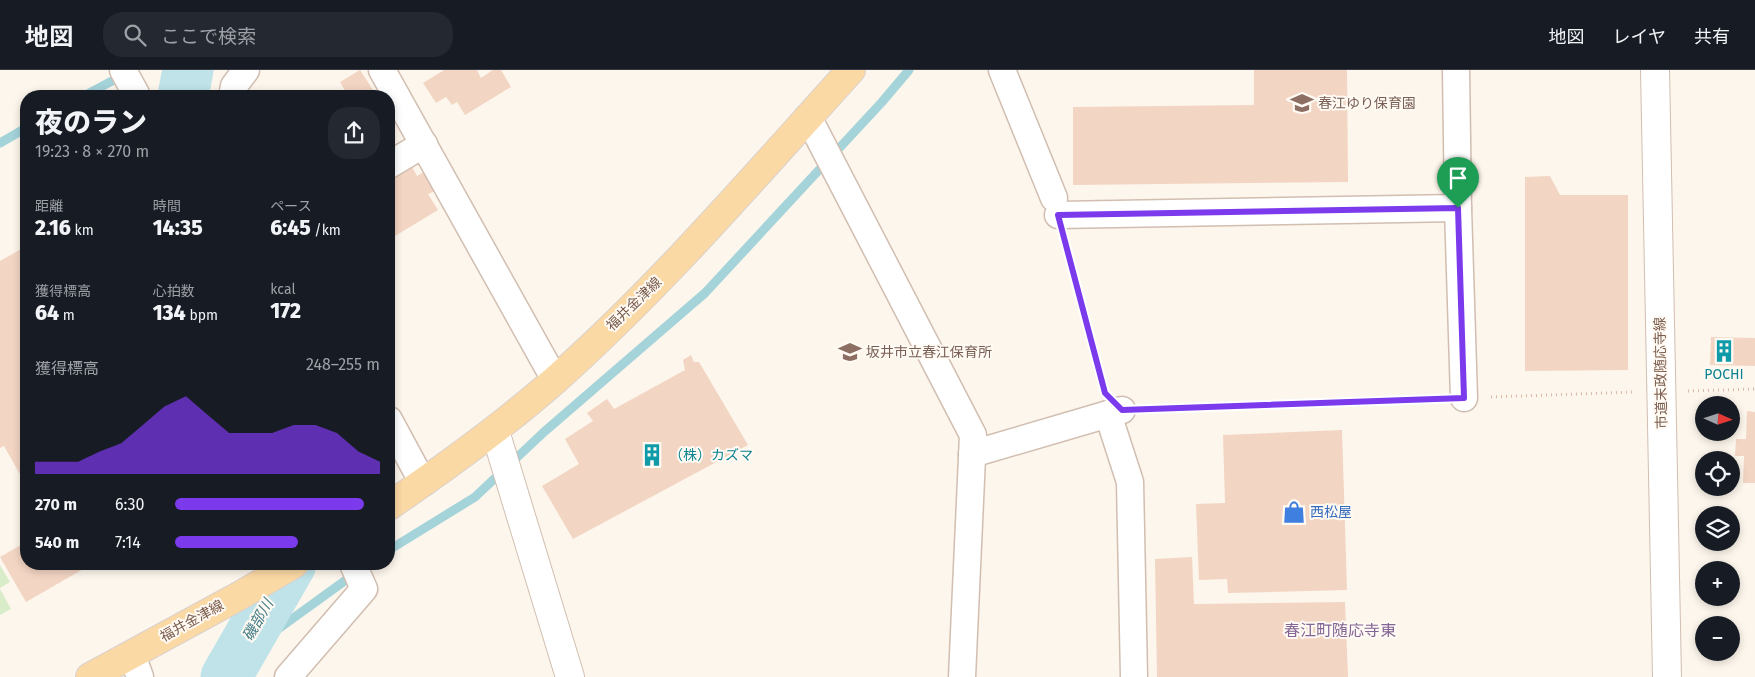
<!DOCTYPE html>
<html lang="ja">
<meta charset="utf-8">
<style>
:root{--surface:#171b24;--page:#242831;--text:#f1f3f6;--muted:#9ea1a6;--line:#363941;--accent:#7c3aed}
body{margin:0;font-family:"Fira Sans","Noto Sans JP",sans-serif;background:var(--page);color:var(--text);height:100vh;display:flex;flex-direction:column;font-size:19px;white-space:nowrap}
*{box-sizing:border-box;margin:0}
p{font-size:16px;color:var(--muted)}
.icon{flex:none;width:28px;height:28px;fill:none;stroke:currentColor;stroke-width:2;stroke-linecap:round;stroke-linejoin:round}
.map{position:relative;flex:1;overflow:hidden}
.sheet{position:absolute;left:20px;top:20px;width:375px;height:480px;display:flex;flex-direction:column;background:var(--surface);border-radius:20px;box-shadow:0 2px 8px #0003}
.sheet>*{flex:none}
.needle{width:32px;rotate:93deg}
.tools{position:absolute;left:1695px;top:326px;display:grid;gap:10px}
.tools a{display:grid;place-items:center;width:45px;height:45px;border-radius:50%;background:var(--surface);box-shadow:0 2px 8px #0003;font-size:25px}
.pin{position:absolute;display:grid;place-items:center;width:42px;height:42px;color:#fff;margin:-51px -21px;border-radius:50% 50% 50% 0;rotate:-45deg;box-shadow:0 0 5px #0007}
.pin .icon{rotate:45deg}
.round{display:grid;place-items:center;flex:none;width:52px;height:52px;border-radius:20px;background:var(--page)}
.head{display:flex;align-items:center;justify-content:space-between;height:85px;padding:0 15px}
h1{font-size:28px;font-weight:800;line-height:38px}
.figures{display:grid;grid-template-columns:repeat(3,1fr);gap:8px;height:85px;padding:5px 15px}
.figures div{display:grid;align-content:center}
.figures b{font-size:21px;font-weight:800}
.figures small{font-size:14px;font-weight:400}
.figures p{font-size:14px}
.chart{height:140px;padding:10px 15px}
.chart p{display:flex;justify-content:space-between}
.chart svg{width:100%;height:90px;margin-top:5px;fill:var(--accent);opacity:.7}
ul{padding:0 15px;list-style:none;font-size:16px}
li{display:grid;grid-template-columns:80px 60px 1fr;align-items:center;height:38px}
li i{height:12px;border-radius:6px;background:var(--accent)}
header{display:flex;align-items:center;gap:30px;box-sizing:border-box;height:70px;padding:0 25px;background:var(--surface);border-bottom:1px solid var(--line)}
header strong{font-size:24px}
nav{display:flex;gap:28px;margin-inline-start:auto;font-size:18px}
.search{width:350px;height:45px;background:var(--page);display:flex;align-items:center;gap:12px;box-sizing:border-box;padding:0 18px;border-radius:20px;color:var(--muted);font-size:19px}
.map>svg:first-child{display:block}
.green{fill:#d8ecc9}
.lines{fill:none;stroke-linecap:round;stroke-linejoin:round}
.stream{stroke:#a5d3da;stroke-width:9}
.river{stroke:#bfe3e8;stroke-width:51}
.building{fill:#f3d5c3}
.minor-casing{stroke:#d1beb0;stroke-width:29}
.tertiary-casing{stroke:#d1beb0;stroke-width:30}
.primary-casing{stroke:#dad1cd;stroke-width:30}
.path{stroke:#d9b8a5;stroke-width:3;stroke-dasharray:1 4;stroke-linecap:butt}
.minor{stroke:#fff;stroke-width:26}
.tertiary{stroke:#fff;stroke-width:28}
.primary{stroke:#fbd9a5;stroke-width:28}
.route-casing{stroke:#fff;stroke-width:10}
.route{stroke:#7c3aed;stroke-width:6}
.labels{text-anchor:middle;dominant-baseline:central;stroke-width:4;stroke-linejoin:round;paint-order:stroke}
.education-label{font-size:14px;fill:#785e54;stroke:#fffaf3;text-anchor:start}
.street-label{font-size:14px;fill:#7a5c4d;stroke:#fffaf3}
.culture-label{font-size:14px;fill:#0d838f;stroke:#fffaf3}
.shop-label{font-size:14px;fill:#366cbe;stroke:#fffaf3;text-anchor:start}
.water-label{font-size:15px;font-style:italic;fill:#437c86;stroke:#fffaf3}
.quarter-label{font-size:16px;fill:#846695;stroke:#fffaf3}
</style>
<header>
<strong>地図</strong>
<div class="search"><svg class="icon" aria-label="search" viewBox="0 0 24 24"><circle cx="10" cy="10" r="6"/><path d="M15 15l6 6"/></svg>ここで検索</div>
<nav><a>地図</a><a>レイヤ</a><a>共有</a></nav>
</header>
<div class="map">
<svg width="1755" height="607" viewBox="0 0 1755 607">
<rect width="100%" height="100%" fill="#fdf6ec"/>
<g class="green">
<path d="M0,495L10,512L0,518Z"/>
<path d="M0,519L11,539L0,545Z"/>
</g>
<g class="lines">
<g class="stream">
<path d="M84,26L123,5"/>
<path d="M0,73L26,58"/>
<path d="M389,480L475,427L544,362L705,223L882,32L909,0"/>
<path d="M234,591L368,494"/>
</g>
<g class="river">
<path d="M183,26L188,0"/>
<path d="M226,607L291,494"/>
</g>
</g>
<g class="building">
<path d="M360,0L377,26H348L340,12Z"/>
<path d="M444,0H477L481,8L493,0H501L511,17L465,45L457,32L452,35L446,27L436,33L423,13Z"/>
<path d="M1254,0H1347L1348,112L1073,115V37L1254,35Z"/>
<path d="M412,97L417,106L424,102L435,121L428,124L438,140L395,166L389,154V111Z"/>
<path d="M1550,106L1560,125H1628V300L1525,301V107Z"/>
<path d="M21,179L26,189V415L4,376L0,378V191Z"/>
<path d="M1711,267L1755,268V296L1710,295Z"/>
<path d="M691,285L694,292H699L748,375L573,469L542,416L579,394L565,369L593,351L587,343L607,329L614,339L685,300L683,290Z"/>
<path d="M1747,341L1755,342V413H1743L1744,386H1735L1736,369H1746Z"/>
<path d="M1342,360L1347,520L1228,523L1227,509L1199,510L1196,434L1225,433L1223,365Z"/>
<path d="M26,472V494H92L26,532L0,487Z"/>
<path d="M1192,487L1194,534L1345,532L1348,607H1157L1155,489Z"/>
</g>
<g class="lines">
<defs>
<g id="minor">
<path d="M123,0L136,24"/>
<path d="M382,0L555,310"/>
<path d="M1002,0L1054,128"/>
<path d="M1456,0L1458,138L1464,328"/>
<path d="M232,26L234,16L246,0"/>
<path d="M808,47L973,365L962,607"/>
<path d="M389,95L424,74"/>
<path d="M1058,145L1458,138"/>
<path d="M1108,344L1130,412L1134,607"/>
<path d="M389,350L423,413"/>
<path d="M972,384L1122,340"/>
<path d="M132,585L140,607"/>
<path d="M288,607L364,519L353,494"/>
</g>
<g id="tertiary">
<path d="M1655,0L1667,607"/>
<path d="M495,361L570,607"/>
</g>
<g id="primary">
<path d="M389,436C446,397 502,357 554,311C661,216 755,106 851,0"/>
<path d="M90,607L239,526L294,494"/>
</g>
</defs>
<use href="#minor" class="minor-casing"/>
<use href="#tertiary" class="tertiary-casing"/>
<use href="#primary" class="primary-casing"/>
<g class="path">
<path d="M1065,171L1103,317"/>
<path d="M1688,321L1755,319"/>
<path d="M1491,327L1634,322"/>
<path d="M1148,339L1437,329"/>
</g>
<use href="#minor" class="minor"/>
<use href="#tertiary" class="tertiary"/>
<use href="#primary" class="primary"/>
</g>
<g class="lines">
<defs>
<path id="route" d="M1458,138L1464,328L1122,340L1105,323L1058,145Z"/>
</defs>
<use href="#route" class="route-casing"/>
<use href="#route" class="route"/>
</g>
<defs>
<symbol id="school-bare" viewBox="-9 -9 18 18"><path d="M0-5L7-2L0 1L-7-2ZM-4 1L0 2.5L4 1V4Q0 6-4 4Z" fill="#8d6e63" stroke="#fffaf3" stroke-width="2.5" paint-order="stroke"/></symbol>
<symbol id="building-bare" viewBox="-9 -9 18 18"><path d="M-4-6H4V6H1V3H-1V6H-4ZM-2.5-4.3h1.7v1.8h-1.7ZM.8-4.3h1.7v1.8H.8ZM-2.5-1h1.7V.8h-1.7ZM.8-1h1.7V.8H.8Z" fill="#0f9aa8" stroke="#fffaf3" stroke-width="2.5" paint-order="stroke"/></symbol>
<symbol id="shop-bare" viewBox="-9 -9 18 18"><path d="M-5-2.5h2.3a2.7 3.5 0 0 1 5.4 0H5L5.5 6h-11ZM-1.5-2.5h3a1.5 2.3 0 0 0-3 0Z" fill="#3f7fe0" stroke="#fffaf3" stroke-width="2.5" paint-order="stroke"/></symbol>
</defs>
<g fill-rule="evenodd">
<use href="#school-bare" x="1286" y="17" width="32" height="32"/>
<use href="#building-bare" x="1708" y="265" width="32" height="32"/>
<use href="#school-bare" x="834" y="266" width="32" height="32"/>
<use href="#building-bare" x="636" y="369" width="32" height="32"/>
<use href="#shop-bare" x="1278" y="426" width="32" height="32"/>
</g>
<g class="labels">
<g class="education-label">
<text x="1318" y="33">春江ゆり保育園</text>
<text x="866" y="282">坂井市立春江保育所</text>
</g>
<g class="street-label">
<text transform="translate(634 234) rotate(-44)">福井金津線</text>
<text transform="translate(1661 303) rotate(-91)">市道末政随応寺線</text>
<text transform="translate(192 551) rotate(-29)">福井金津線</text>
</g>
<g class="culture-label">
<text x="1724" y="304">POCHI</text>
<text x="669" y="385" text-anchor="start">（株）カズマ</text>
</g>
<g class="shop-label">
<text x="1310" y="442">西松屋</text>
</g>
<g class="water-label">
<text transform="translate(258 550) rotate(-60)">磯部川</text>
</g>
<g class="quarter-label">
<text x="1340" y="560">春江町随応寺東</text>
</g>
</g>
</svg>
<div class="tools">
<a><svg class="needle" viewBox="-14 -14 28 28"><path d="M0-13l5 13h-10z" fill="#e53935"/><path d="M0 13l5-13h-10z" fill="#9ea1a6"/></svg></a>
<a><svg class="icon" aria-label="locate" viewBox="0 0 24 24"><circle cx="12" cy="12" r="6"/><path d="M12 2v4M12 18v4M2 12h4M18 12h4"/></svg></a>
<a><svg class="icon" aria-label="layers" viewBox="0 0 24 24"><path d="M12 4l9 5-9 5-9-5zM3 14l9 5 9-5"/></svg></a>
<a>+</a>
<a>−</a>
</div>
<div class="pin" style="left:1458px;top:138px;background:#1e9e55"><svg class="icon" aria-label="arrive" viewBox="0 0 24 24"><path d="M6 21V4h12l-3 4 3 4H6"/></svg></div>
<section class="sheet">
<div class="head"><div><h1>夜のラン</h1><p>19:23 · 8 × 270 m</p></div><a class="round"><svg class="icon" aria-label="share" viewBox="0 0 24 24"><path d="M12 15V3M7 8l5-5 5 5M5 13v7h14v-7"/></svg></a></div>
<div class="figures">
<div><p>距離</p><b>2.16<small> km</small></b></div>
<div><p>時間</p><b>14:35</b></div>
<div><p>ペース</p><b>6:45<small> /km</small></b></div>
</div>
<div class="figures">
<div><p>獲得標高</p><b>64<small> m</small></b></div>
<div><p>心拍数</p><b>134<small> bpm</small></b></div>
<div><p>kcal</p><b>172</b></div>
</div>
<div class="chart"><p><span>獲得標高</span>248–255 m</p>
<svg viewBox="0 0 160 44" preserveAspectRatio="none"><path d="M0 44V38L10 38L20 38L30 33L40 29L50 20L60 11L70 6L80 15L90 24L100 24L110 24L120 20L130 20L140 24L150 33L160 38V44z"/></svg>
</div>
<ul>
<li><b>270 m</b>6:30<i style="width:92%"></i></li>
<li><b>540 m</b>7:14<i style="width:60%"></i></li>
</ul>
</section>
</div>
